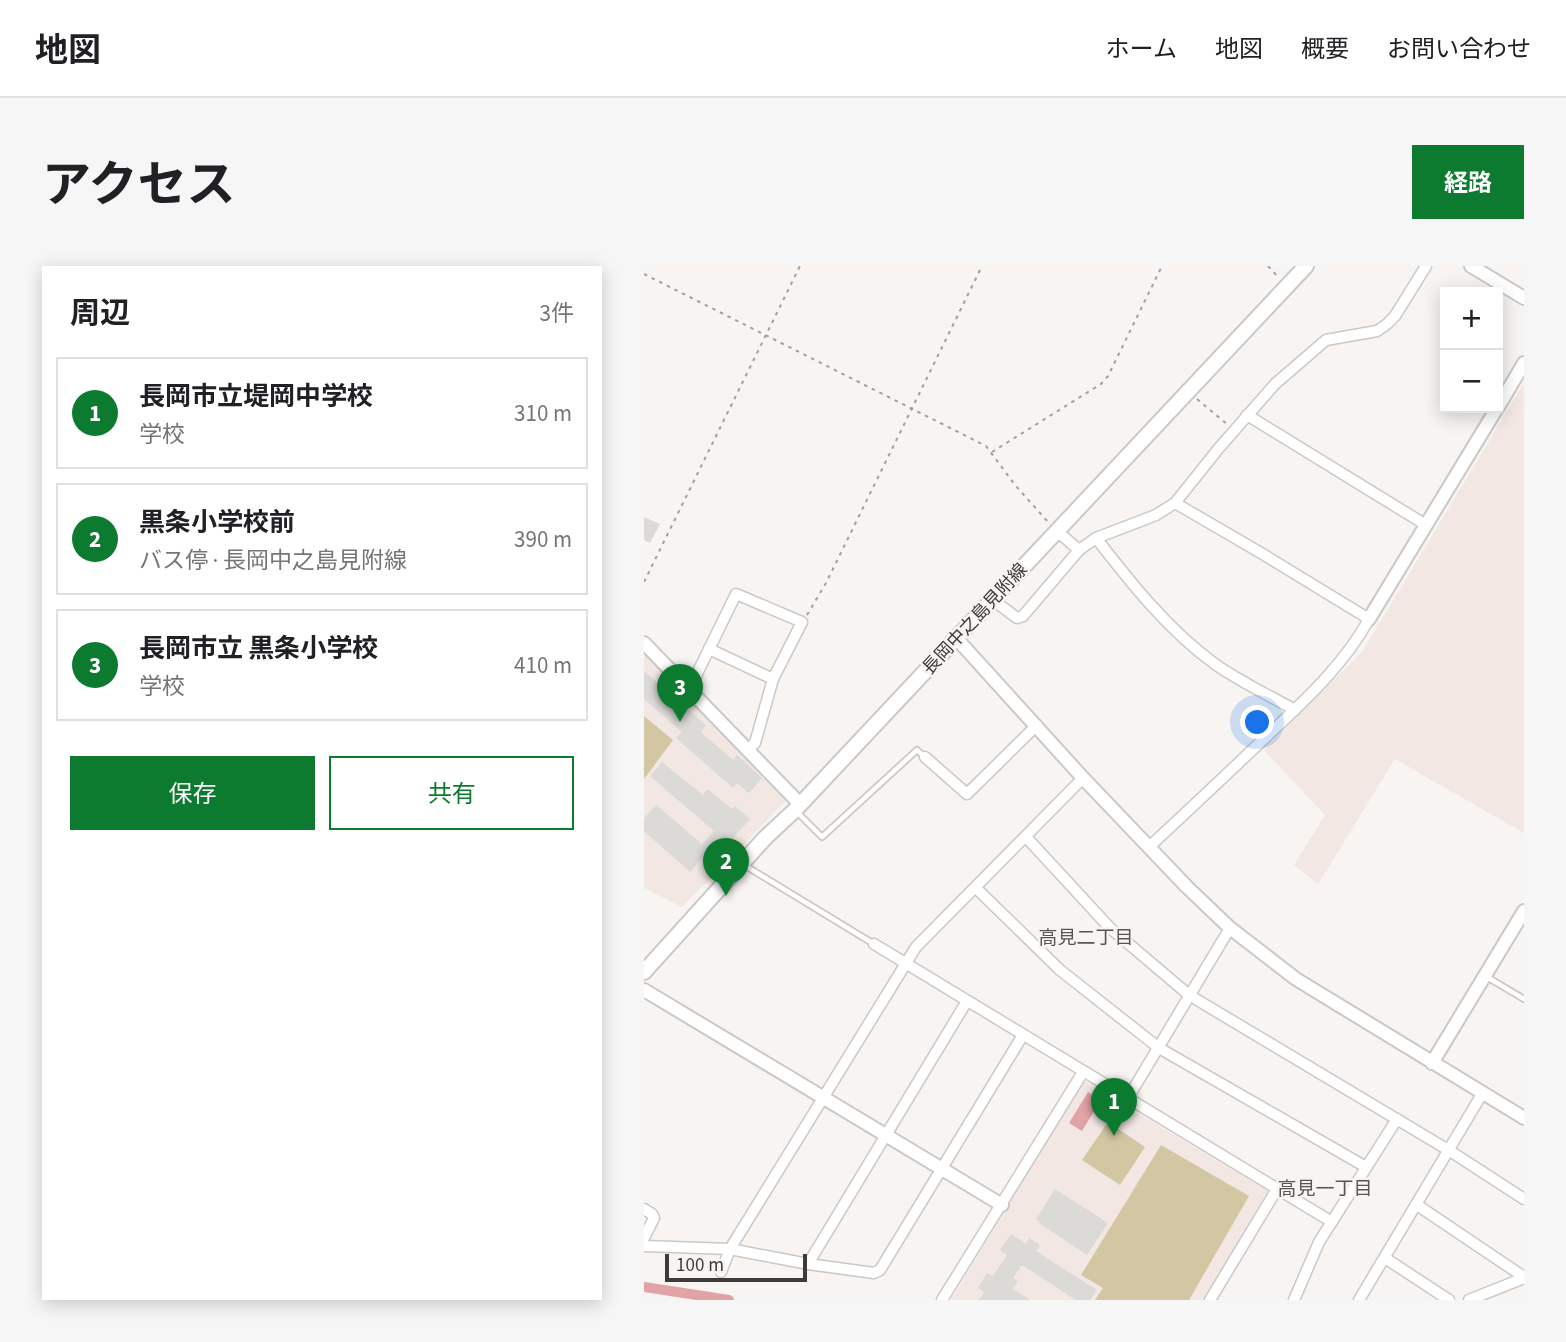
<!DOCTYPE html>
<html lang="ja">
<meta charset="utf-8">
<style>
:root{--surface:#fff;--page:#f6f6f6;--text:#202124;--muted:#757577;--line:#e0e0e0;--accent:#0c7b30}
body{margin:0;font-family:"Source Sans 3","Noto Sans JP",sans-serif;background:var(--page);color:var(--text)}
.controls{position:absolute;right:21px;top:21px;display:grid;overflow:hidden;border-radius:0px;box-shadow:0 4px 18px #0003}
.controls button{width:63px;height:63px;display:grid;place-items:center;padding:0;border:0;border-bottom:2px solid var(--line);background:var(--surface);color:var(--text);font:35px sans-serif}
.scale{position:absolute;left:21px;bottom:18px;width:142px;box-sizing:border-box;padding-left:7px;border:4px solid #3c3b3a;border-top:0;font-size:19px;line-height:24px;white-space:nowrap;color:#3c3b3a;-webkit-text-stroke:5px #f7f4f2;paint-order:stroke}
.you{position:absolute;left:614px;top:457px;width:24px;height:24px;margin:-18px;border:5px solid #fff;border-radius:50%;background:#1a73e8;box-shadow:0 0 0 10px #1a73e833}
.badge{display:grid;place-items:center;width:46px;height:46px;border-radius:50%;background:var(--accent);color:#fff;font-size:23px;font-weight:700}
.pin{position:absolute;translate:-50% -58px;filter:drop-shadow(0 2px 4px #0008)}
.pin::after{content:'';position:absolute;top:37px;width:24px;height:21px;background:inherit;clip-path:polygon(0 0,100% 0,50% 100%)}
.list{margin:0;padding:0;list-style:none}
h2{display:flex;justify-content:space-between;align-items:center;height:91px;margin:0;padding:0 28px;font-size:30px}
h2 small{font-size:23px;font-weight:400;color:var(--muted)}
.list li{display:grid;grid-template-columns:46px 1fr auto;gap:21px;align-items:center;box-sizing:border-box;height:112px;margin:0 14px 14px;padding:0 14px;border:2px solid var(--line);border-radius:0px}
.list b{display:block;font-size:26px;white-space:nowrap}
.list p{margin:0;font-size:23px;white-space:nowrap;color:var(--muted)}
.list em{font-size:23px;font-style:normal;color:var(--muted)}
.actions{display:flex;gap:14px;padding:21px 28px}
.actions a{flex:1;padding:16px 0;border:2px solid var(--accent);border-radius:0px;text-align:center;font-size:24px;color:var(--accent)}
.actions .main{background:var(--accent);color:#fff}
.map{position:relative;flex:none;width:880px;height:1034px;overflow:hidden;border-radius:0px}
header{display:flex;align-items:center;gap:42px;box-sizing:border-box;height:98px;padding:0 35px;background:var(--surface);border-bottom:2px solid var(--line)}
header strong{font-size:33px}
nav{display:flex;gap:38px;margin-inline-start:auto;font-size:24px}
.intro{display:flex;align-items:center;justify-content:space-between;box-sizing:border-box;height:168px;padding:0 42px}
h1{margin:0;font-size:49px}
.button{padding:18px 32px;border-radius:0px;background:var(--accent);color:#fff;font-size:24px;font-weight:700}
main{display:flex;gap:42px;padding:0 42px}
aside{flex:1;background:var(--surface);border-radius:0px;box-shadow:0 4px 18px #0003}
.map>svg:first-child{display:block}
</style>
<header>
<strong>地図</strong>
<nav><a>ホーム</a><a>地図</a><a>概要</a><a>お問い合わせ</a></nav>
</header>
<div class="intro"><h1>アクセス</h1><a class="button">経路</a></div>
<main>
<aside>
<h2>周辺<small>3件</small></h2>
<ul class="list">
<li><span class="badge">1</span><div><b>長岡市立堤岡中学校</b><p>学校</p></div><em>310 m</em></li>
<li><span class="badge">2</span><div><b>黒条小学校前</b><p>バス停 · 長岡中之島見附線</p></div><em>390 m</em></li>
<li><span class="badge">3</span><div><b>長岡市立 黒条小学校</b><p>学校</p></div><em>410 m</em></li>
</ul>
<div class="actions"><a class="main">保存</a><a>共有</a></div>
</aside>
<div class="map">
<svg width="880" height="1034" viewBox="0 0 880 1034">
<rect width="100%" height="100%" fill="#f7f4f2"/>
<g fill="#f2e7e2">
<polygon points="880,117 880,567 751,493 674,618 650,599 681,549 620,484 718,386"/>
<polygon points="0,383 143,529 142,535 38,641 0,622"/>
<polygon points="440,815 624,925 561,1034 307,1034"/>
</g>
<g fill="#d3c7a3">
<polygon points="0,450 29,474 0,513"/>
<polygon points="464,856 501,881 476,919 438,894"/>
<polygon points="517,879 605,930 545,1034 451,1034 459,1022 437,1009"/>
</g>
<polygon fill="#e1a3a6" points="444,826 457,834 438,865 425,857"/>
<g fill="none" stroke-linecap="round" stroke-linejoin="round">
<polyline stroke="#e1a3a6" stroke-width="10" points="0,1021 85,1034"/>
</g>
<g fill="#dcdad7">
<polygon points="0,251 16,258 6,277 0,274"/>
<polygon points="0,405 62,459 57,466 89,494 93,489 118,512 105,527 93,517 89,522 32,472 38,466 0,433"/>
<polygon points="18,496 59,529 64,523 88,543 91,540 106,553 83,579 76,573 74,574 46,606 0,565 0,552 12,539 58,578 70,565 6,510"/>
<polygon points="411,923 464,957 443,989 395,957 396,956 392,953"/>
<polygon points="367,968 382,978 385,972 396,979 392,985 453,1024 446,1034 432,1034 378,999 369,1012 374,1015 369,1023 386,1034 335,1034 340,1026 334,1022 343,1007 349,1010 363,989 356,984"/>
</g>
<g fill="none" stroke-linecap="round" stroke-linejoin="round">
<g stroke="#cbc8c6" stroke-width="8">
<g id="service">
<polyline points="152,545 178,571 273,484 281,491"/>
<polyline points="100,599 230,678"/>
<polyline points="843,711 880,733"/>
</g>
</g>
<g stroke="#cbc8c6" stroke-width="13">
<g id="minor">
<polyline points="603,149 782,259"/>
<polyline points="413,265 435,284"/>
<path d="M452 272C487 317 524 364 571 398 593 414 626 430 651 444"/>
<polyline points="349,334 373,352 379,350 435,284 452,272 512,249 531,237 575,182 631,118 682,74 733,65 743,58 751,50 782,0"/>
<polyline points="65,383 129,413"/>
<polyline points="45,424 92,328 158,356 129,413 111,477 104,484"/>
<polyline points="281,491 323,528 393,459"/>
<polyline points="382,571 466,662 545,729 806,885 880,933"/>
<path d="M505 581C545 544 584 507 623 470 660 435 700 399 725 353L617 287 531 237"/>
<polyline points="332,622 416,704 515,782 722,901"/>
<polyline points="230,678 688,956"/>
<polyline points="484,832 586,662"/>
<polyline points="773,939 880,1011"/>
<polyline points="0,943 8,948 10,952 0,972"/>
<polyline points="0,980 86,983 164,998 230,1007 236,1004 379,769"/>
<polyline points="741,992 805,1034"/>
<polyline points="164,998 323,735"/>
<polyline points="77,1006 86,983 272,681 439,512"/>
<polyline points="298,1034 439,806"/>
<polyline points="566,1034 633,923"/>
<polyline points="650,1034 675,976 753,853"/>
<polyline points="715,1034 838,828"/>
<polyline points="825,1034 880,1012"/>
</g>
</g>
<g stroke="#cbc8c6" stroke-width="16">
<g id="tertiary">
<polyline points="827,0 880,32"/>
<polyline points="854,141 880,97"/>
<polyline points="725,353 853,142"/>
<polyline points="313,373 439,512 543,621 586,662 652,713 880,852"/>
<polyline points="0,377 156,538"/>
<polyline points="0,724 358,939"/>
<polyline points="788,797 880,645"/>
</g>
</g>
<g stroke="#cbc8c6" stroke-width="18">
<polyline id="secondary" points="0,706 121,572 151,544 662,0"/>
</g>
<g stroke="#a2a09e" stroke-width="2" stroke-dasharray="3.5 5" stroke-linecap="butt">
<polyline points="624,0 635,12"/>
<polyline points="0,8 342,180 371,219 405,257"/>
<polyline points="553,133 584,159"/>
<polyline points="348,186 457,118 464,110 518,0"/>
<polyline points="0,316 156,0"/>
<polyline points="163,349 182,317 338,0"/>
</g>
<use href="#service" stroke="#fff" stroke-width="4.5"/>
<use href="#minor" stroke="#fff" stroke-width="10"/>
<use href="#tertiary" stroke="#fff" stroke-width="12"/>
<use href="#secondary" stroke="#fff" stroke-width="14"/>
</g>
<g text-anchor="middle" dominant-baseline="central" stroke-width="5" stroke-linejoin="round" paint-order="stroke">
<g font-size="18" fill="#3c3b3a" stroke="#f7f4f2">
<text transform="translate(331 353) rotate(-47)">長岡中之島見附線</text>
</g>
<g font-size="19" fill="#585554" stroke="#f7f4f2">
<text x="442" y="672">高見二丁目</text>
<text x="681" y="923">高見一丁目</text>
</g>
</g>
</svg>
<div class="controls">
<button>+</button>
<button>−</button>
</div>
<div class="scale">100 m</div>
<div class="you"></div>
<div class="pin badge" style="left:470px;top:870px">1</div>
<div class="pin badge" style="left:82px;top:630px">2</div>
<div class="pin badge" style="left:36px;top:456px">3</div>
</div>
</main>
